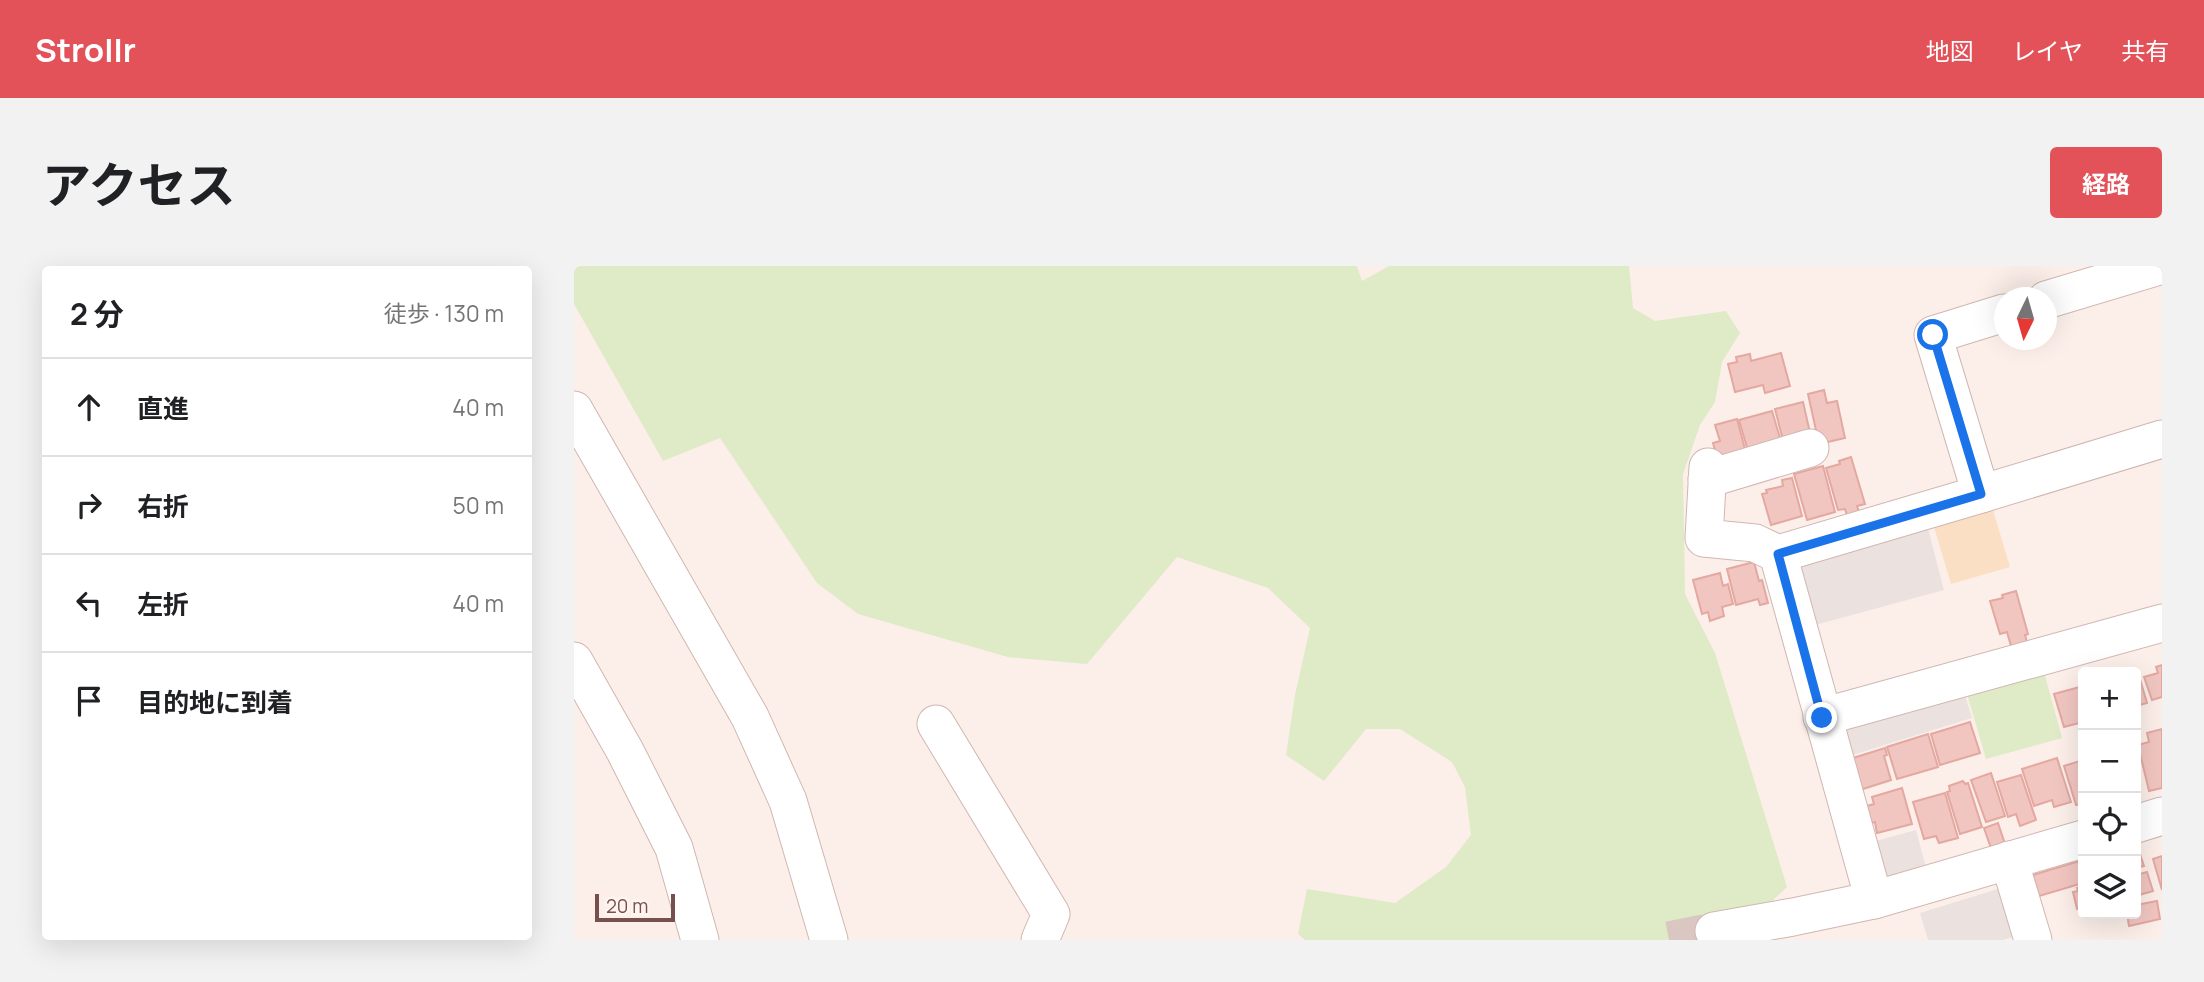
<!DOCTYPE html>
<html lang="ja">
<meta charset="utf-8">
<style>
:root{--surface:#fff;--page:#f2f2f2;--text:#202124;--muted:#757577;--line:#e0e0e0;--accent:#e35159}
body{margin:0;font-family:Manrope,"Noto Sans JP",sans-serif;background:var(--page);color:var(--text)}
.controls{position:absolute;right:21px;bottom:21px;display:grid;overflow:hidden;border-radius:7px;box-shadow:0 7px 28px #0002}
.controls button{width:63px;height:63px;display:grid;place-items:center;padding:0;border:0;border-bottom:2px solid var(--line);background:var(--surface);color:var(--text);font:35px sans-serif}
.compass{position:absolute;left:1420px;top:21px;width:63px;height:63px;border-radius:50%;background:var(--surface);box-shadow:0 7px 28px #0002;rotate:185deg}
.scale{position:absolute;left:21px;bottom:18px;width:80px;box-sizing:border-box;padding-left:7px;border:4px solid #76504c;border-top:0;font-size:19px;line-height:24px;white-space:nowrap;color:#76504c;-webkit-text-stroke:5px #fff4ef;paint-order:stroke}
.stop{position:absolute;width:21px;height:21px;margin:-16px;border:5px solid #1a73e8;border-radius:50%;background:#fff}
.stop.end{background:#1a73e8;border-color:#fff;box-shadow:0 2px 7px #0008}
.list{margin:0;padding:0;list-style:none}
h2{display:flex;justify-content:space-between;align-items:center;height:91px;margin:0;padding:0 28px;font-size:30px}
h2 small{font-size:23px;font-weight:400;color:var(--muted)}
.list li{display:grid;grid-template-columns:46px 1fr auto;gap:21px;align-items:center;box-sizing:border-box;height:98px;padding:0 28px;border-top:2px solid var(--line)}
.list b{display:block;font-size:26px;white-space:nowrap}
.list em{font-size:23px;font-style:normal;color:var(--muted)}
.icon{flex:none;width:38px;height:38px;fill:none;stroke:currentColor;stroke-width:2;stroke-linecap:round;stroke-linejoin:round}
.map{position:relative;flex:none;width:1588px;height:674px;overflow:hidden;border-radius:7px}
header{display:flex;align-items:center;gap:42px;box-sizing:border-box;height:98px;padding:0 35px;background:var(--accent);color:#fff}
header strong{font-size:33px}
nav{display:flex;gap:38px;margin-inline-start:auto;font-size:24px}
.intro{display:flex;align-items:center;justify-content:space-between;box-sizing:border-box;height:168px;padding:0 42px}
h1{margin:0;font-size:49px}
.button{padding:18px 32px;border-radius:7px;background:var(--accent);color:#fff;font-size:24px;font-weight:700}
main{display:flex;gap:42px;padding:0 42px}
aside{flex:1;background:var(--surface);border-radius:7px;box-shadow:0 7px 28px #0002}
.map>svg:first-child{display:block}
</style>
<header>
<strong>Strollr</strong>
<nav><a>地図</a><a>レイヤ</a><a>共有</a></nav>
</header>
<div class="intro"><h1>アクセス</h1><a class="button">経路</a></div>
<main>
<aside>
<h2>2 分<small>徒歩 · 130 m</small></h2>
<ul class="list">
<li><svg class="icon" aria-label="ahead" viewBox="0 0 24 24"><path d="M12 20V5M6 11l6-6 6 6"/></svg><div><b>直進</b></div><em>40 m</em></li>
<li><svg class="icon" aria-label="right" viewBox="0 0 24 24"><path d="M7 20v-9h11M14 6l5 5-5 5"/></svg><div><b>右折</b></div><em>50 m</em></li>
<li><svg class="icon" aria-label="left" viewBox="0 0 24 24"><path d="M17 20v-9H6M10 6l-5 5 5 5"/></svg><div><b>左折</b></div><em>40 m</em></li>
<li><svg class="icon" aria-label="arrive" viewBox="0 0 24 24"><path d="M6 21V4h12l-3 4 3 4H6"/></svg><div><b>目的地に到着</b></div></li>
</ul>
</aside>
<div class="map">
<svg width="1588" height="674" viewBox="0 0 1588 674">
<rect width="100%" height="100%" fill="#fcefe9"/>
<g fill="#ebe1df">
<polygon points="1354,263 1370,324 1241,359 1225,297"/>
<polygon points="1389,423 1398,452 1275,490 1269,468 1277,458"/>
<polygon points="1342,564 1353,605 1319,614 1306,603 1298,576"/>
<polygon points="1427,622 1442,670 1429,674 1354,674 1346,647"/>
</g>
<g fill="#dfeac7">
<polygon points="0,0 783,0 788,15 815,0 1055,0 1059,42 1081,55 1152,45 1166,67 1148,96 1141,136 1126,159 1109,208 1111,328 1141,387 1213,621 1196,637 1176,674 731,674 724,668 733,623 821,637 872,601 897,569 891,521 878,496 826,463 792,463 750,515 712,489 721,429 736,362 694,322 603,291 513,398 434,391 284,348 243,317 146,172 89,195 0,38"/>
<polygon points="1470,406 1488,472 1412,493 1393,428"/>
</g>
<polygon fill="#fbdfc4" points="1419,244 1436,301 1377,318 1360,261"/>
<g fill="#f1c6c1" stroke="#e4a8a1" stroke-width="2">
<polygon points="1207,87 1216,120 1191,127 1189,119 1161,126 1154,98 1163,96 1162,91 1176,88 1177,95"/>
<polygon points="1250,124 1253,137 1263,135 1271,172 1245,178 1234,128"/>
<polygon points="1229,136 1237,171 1210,178 1201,143"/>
<polygon points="1198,145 1209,182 1174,185 1165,154"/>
<polygon points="1163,153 1173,191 1144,195 1139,177 1146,175 1141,159"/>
<polygon points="1277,191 1291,238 1283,240 1286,249 1274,252 1271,243 1264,244 1252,202 1266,198 1265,195"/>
<polygon points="1249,200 1261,246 1233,254 1220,208"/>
<polygon points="1218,212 1228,250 1197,259 1188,228 1193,227 1192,224 1209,220 1208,214"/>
<polygon points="1180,296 1185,315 1188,314 1194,337 1186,339 1184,333 1162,339 1153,303"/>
<polygon points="1146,307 1149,320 1154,318 1159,338 1148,341 1150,350 1136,355 1134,346 1128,348 1119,314"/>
<polygon points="1442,325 1454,368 1451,369 1453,376 1437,380 1433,366 1426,368 1416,335 1429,332 1428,329"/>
<polygon points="1588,399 1588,431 1578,434 1570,411 1584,407 1582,401"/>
<polygon points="1563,403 1573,437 1562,440 1562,406 1553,406"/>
<polygon points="1509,420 1509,456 1490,461 1480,428"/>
<polygon points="1396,456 1406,487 1366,499 1357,468"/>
<polygon points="1588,463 1588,522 1575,525 1564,479 1575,476 1573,467"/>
<polygon points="1354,468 1364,501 1323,513 1313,481"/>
<polygon points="1311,482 1313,489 1310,490 1317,514 1286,524 1276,493"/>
<polygon points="1483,492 1497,536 1480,541 1478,534 1460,540 1448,503"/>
<polygon points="1509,494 1509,537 1502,539 1490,500"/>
<polygon points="1417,507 1431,550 1412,556 1397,514"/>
<polygon points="1447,509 1462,554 1446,560 1442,548 1434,551 1423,516"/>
<polygon points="1389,515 1391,518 1394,517 1408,561 1386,568 1373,526 1376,525 1375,520"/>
<polygon points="1328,522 1338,558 1303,567 1301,556 1297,557 1293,540 1300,538 1298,531"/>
<polygon points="1371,527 1384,572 1365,577 1362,570 1350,573 1339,536"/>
<polygon points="1424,557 1432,581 1418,585 1410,562"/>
<polygon points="1563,579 1570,600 1562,602 1562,580"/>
<polygon points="1588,590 1588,624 1579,593"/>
<polygon points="1509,594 1509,617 1465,630 1459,609"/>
<polygon points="1573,606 1579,625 1562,630 1562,609"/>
<polygon points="1509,620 1509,648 1507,648 1506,642 1503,643 1499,626 1504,625 1503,622"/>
<polygon points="1583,635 1586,653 1555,660 1553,648 1562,648 1562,639"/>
</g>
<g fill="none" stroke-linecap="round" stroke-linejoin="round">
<polyline stroke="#dac7c2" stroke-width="37" stroke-dasharray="37 18" stroke-linecap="butt" points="1095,674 1140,665"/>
<g stroke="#d0b7b1" stroke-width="39">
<g id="minor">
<polyline points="1472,34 1585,0"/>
<polyline points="0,144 176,451 214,535 255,674"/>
<polyline points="1134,201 1130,272 1181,277 1204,288"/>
<polyline points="1133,213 1236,182"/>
<polyline points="1407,228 1588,173"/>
<polyline points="0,395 51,485 100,582 126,674"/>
<polyline points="1248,451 1588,357"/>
<polyline points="362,458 477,648 466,674"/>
<polyline points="1562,558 1588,550"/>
<polyline points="1435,594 1459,674"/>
<polyline points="1300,634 1204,288 1407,228 1359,69 1430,47"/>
<polyline points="1140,665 1219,651 1300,634 1509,573"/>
</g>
</g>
<use href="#minor" stroke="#fff" stroke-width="37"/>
</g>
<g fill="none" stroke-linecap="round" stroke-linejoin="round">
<polyline stroke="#1a73e8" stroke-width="9" points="1248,452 1204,288 1407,228 1359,69"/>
</g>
</svg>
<div class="controls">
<button>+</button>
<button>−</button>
<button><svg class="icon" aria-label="locate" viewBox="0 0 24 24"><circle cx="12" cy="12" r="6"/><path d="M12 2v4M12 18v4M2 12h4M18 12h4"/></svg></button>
<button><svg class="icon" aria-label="layers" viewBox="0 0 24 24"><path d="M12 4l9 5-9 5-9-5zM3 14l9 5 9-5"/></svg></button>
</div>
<svg class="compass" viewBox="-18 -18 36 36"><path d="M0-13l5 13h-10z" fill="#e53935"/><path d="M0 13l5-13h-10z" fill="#757577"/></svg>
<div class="scale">20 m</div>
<div class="stop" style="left:1359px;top:69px"></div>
<div class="stop end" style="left:1248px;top:452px"></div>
</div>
</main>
